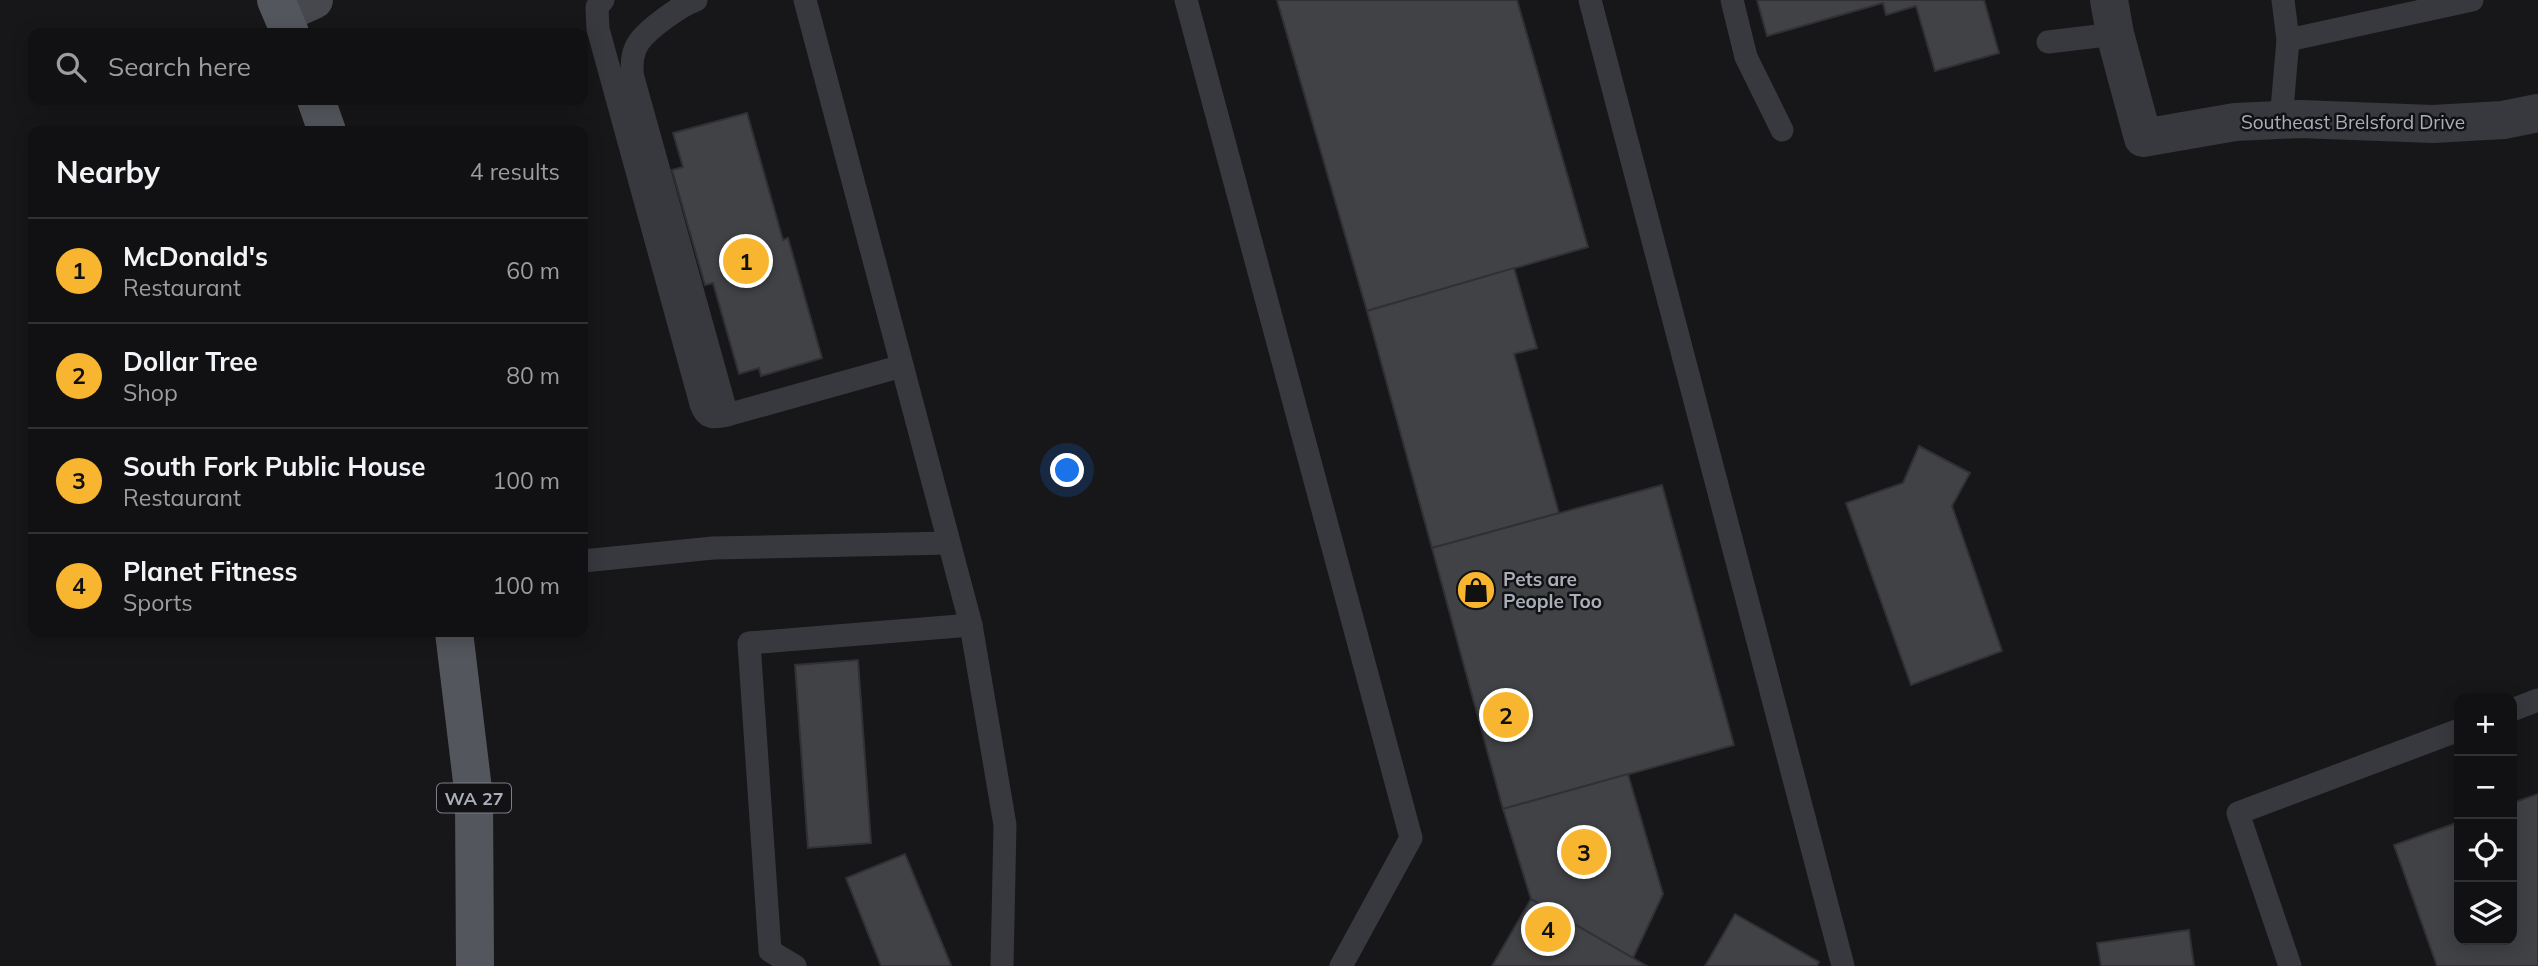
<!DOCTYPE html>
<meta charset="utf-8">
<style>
:root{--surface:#111113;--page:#1a1a1c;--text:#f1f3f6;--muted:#9c9da0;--line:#303133;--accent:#f8b630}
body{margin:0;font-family:Mulish,sans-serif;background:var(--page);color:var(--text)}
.controls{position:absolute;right:21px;bottom:21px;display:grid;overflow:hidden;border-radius:14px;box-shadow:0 4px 18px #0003}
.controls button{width:63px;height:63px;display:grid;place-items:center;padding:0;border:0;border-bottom:2px solid var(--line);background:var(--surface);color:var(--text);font:35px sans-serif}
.you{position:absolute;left:1068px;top:471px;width:24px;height:24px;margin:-18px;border:5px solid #fff;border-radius:50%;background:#1a73e8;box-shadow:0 0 0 10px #1a73e833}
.badge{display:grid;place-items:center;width:46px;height:46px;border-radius:50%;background:var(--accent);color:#111;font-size:23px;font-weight:700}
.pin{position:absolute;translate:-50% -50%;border:4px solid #fff;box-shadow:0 2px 7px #0006}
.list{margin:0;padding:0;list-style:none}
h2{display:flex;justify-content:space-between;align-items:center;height:91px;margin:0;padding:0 28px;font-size:30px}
h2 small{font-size:23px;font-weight:400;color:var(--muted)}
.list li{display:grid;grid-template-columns:46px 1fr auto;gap:21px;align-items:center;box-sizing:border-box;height:105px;padding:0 28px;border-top:2px solid var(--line)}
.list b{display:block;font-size:26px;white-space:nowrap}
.list p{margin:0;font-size:23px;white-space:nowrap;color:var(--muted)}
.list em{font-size:23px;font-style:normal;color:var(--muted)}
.icon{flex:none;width:38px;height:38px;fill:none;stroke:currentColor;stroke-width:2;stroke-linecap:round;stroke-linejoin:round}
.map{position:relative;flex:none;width:2538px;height:966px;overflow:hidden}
.search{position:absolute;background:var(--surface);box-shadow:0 4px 18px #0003;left:28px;top:28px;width:560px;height:77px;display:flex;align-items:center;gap:18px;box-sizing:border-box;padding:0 24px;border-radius:14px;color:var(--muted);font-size:26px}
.panel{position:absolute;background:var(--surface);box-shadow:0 4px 18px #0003;left:28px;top:126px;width:560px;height:511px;border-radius:14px}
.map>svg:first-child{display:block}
</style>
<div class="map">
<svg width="2538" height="966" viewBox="0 0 2538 966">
<rect width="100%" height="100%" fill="#171719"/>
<g fill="#414246" stroke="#313135" stroke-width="2">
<polygon points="1277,0 1517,0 1588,247 1367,311"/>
<polygon points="1757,0 1984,0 1999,53 1935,71 1916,6 1886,15 1883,3 1767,36"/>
<polygon points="747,113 783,240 788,238 822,358 761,376 759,368 739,374 713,283 705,285 672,170 683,167 673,133"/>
<polygon points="1514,268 1537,348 1514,354 1559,513 1432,548 1367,311"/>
<polygon points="1919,446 1970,473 1952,506 2002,651 1911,685 1846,503 1903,483"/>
<polygon points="1662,485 1734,745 1503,809 1432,548"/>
<polygon points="858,660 871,843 808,848 795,665"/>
<polygon points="1628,774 1663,894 1633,958 1531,899 1503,809"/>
<polygon points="2538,794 2538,966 2437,966 2394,845 2459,822 2459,940 2512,940 2512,803"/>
<polygon points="905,854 951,965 949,966 881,966 846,878"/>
<polygon points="1531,899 1633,958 1647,966 1492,966"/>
<polygon points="1735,914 1819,962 1817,966 1705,966"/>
<polygon points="2189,930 2194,966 2101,966 2097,943"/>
</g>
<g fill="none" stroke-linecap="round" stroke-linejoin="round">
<g stroke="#38393e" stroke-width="23">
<path d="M603 0 597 7 598 29 701 404C706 419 713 418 727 415L902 366"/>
<path d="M696 0C681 5 648 29 639 42 632 52 632 62 632 74L727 415"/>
<polyline points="805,0 971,625 1005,825 1002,966"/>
<polyline points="1186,0 1411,838 1341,966"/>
<polyline points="1590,0 1843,966"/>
<polyline points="1732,0 1746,57 1782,130"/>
<polyline points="2288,40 2472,0"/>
<polyline points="2048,42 2115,34"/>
<polyline points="2281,120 2288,40 2283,0"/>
<polyline points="583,561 713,548 949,543"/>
<polyline points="2512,710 2538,700"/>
<polyline points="795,966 770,951 749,643 971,625"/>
<polyline points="2290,966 2238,813 2459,730"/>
</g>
<polyline stroke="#38393e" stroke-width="38" points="2109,0 2115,34 2143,138 2235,122 2300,119 2433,124 2503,120 2538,113"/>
<polyline stroke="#46484e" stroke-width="38" points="283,14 314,0"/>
<g stroke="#54565d" stroke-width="38">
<polyline points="276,0 290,33"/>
<polyline points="316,100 327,131"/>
<polyline points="454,632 474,798 475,966"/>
</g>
</g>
<defs>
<g id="shop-disc" transform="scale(2.0125)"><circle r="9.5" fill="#f8b630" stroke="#121214"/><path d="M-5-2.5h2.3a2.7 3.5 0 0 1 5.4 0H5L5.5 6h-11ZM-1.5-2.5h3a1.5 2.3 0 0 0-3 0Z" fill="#111"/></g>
</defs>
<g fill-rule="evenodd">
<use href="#shop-disc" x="1476" y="590"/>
</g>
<g text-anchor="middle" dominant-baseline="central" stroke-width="5" stroke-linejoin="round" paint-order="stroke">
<rect fill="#121214" stroke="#7c7f88" stroke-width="2" x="437" y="783.5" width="74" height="29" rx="5"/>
<g font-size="18" font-weight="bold" fill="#a9aeb9">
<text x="474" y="798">WA 27</text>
</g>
<g font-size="19" fill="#a9aeb9" stroke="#121214">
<text x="2353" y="122">Southeast Brelsford Drive</text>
</g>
<g font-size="19" font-weight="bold" fill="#a9aeb9" stroke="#121214" text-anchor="start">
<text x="1503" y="579">Pets are<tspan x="1503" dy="22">People Too</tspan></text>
</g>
</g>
</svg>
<div class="controls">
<button>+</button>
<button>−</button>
<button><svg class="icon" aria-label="locate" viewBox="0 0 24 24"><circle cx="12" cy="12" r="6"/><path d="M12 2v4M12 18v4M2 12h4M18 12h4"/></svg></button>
<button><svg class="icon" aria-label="layers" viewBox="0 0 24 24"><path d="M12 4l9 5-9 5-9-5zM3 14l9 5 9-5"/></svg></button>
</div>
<div class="you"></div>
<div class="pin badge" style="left:746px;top:261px">1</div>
<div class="pin badge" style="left:1506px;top:715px">2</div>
<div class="pin badge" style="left:1584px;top:852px">3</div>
<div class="pin badge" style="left:1548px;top:929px">4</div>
<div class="search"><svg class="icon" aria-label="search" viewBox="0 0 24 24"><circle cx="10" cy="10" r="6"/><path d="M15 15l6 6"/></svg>Search here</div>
<section class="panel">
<h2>Nearby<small>4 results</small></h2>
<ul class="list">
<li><span class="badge">1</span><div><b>McDonald's</b><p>Restaurant</p></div><em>60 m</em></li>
<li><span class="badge">2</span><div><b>Dollar Tree</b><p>Shop</p></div><em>80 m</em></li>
<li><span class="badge">3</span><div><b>South Fork Public House</b><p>Restaurant</p></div><em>100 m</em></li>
<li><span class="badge">4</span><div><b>Planet Fitness</b><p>Sports</p></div><em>100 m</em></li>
</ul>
</section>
</div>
